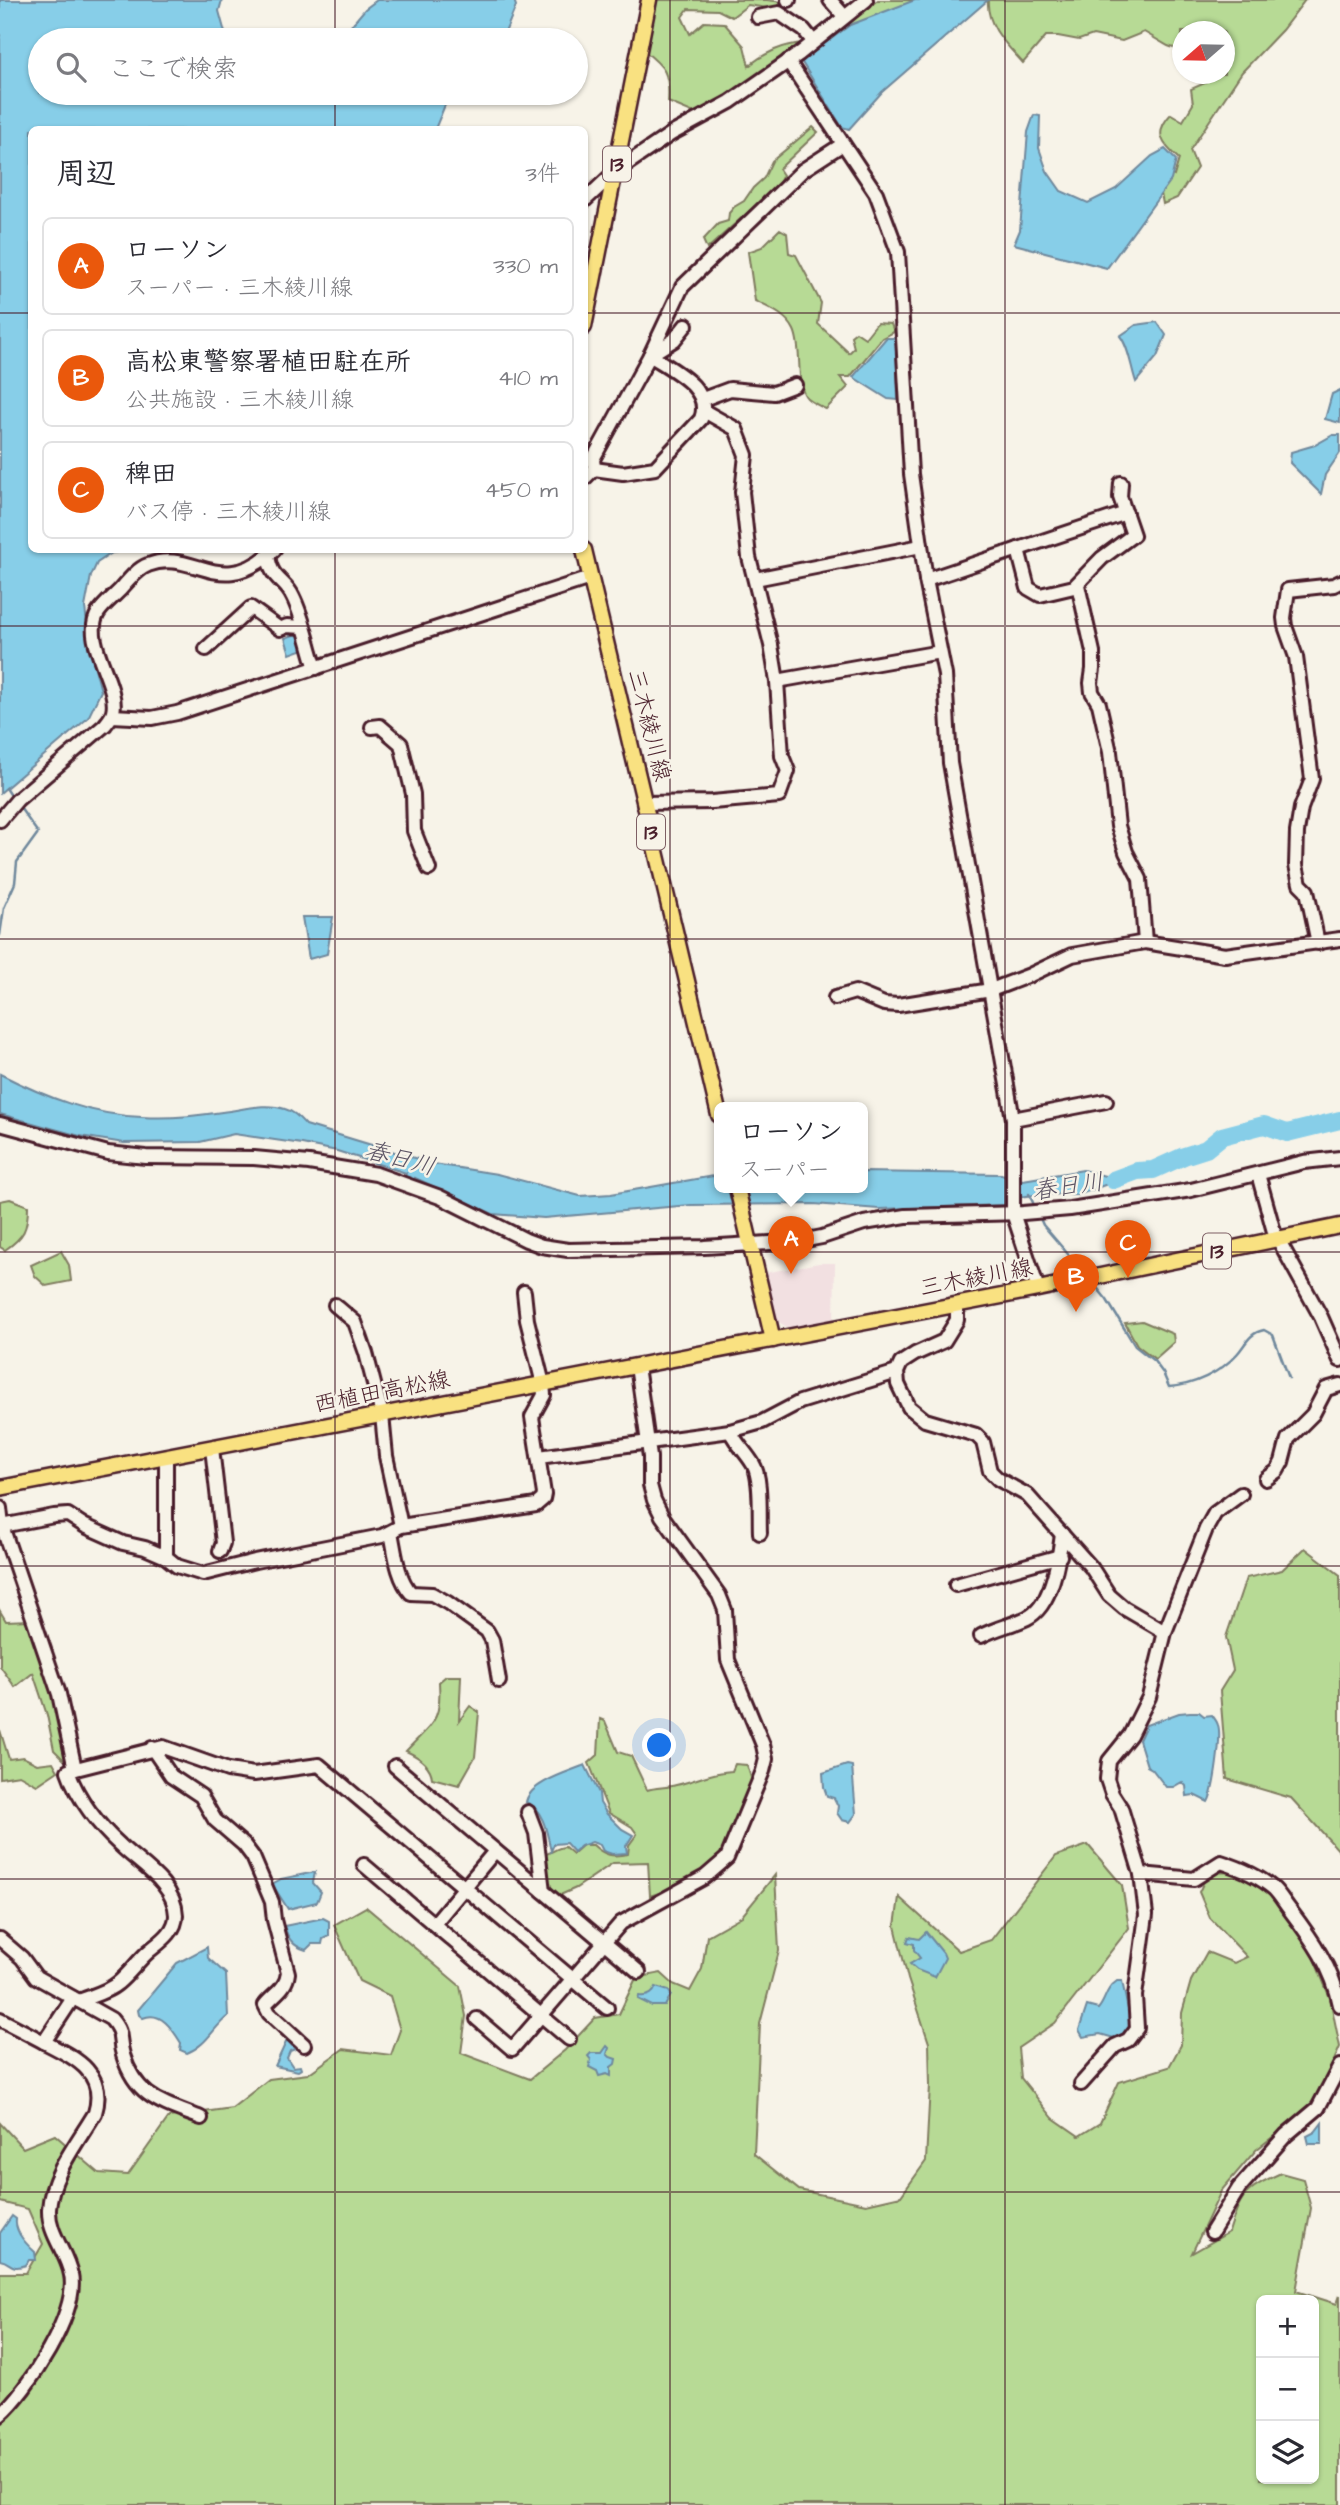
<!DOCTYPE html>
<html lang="ja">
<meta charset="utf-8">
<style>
:root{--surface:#fff;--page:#f7f7f7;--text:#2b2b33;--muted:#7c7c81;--line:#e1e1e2;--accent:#ea580c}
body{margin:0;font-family:"Architects Daughter","Klee One",sans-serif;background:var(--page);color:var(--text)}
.controls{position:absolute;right:21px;bottom:21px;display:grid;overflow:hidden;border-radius:10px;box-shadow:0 2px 5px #0004}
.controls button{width:63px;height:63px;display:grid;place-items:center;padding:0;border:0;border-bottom:2px solid var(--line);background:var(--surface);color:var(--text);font:35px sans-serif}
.compass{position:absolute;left:1172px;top:21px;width:63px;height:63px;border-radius:50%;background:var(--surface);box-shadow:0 2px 5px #0004;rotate:250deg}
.you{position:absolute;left:660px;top:1746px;width:24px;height:24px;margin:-18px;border:5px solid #fff;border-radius:50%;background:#1a73e8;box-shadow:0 0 0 10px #1a73e833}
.badge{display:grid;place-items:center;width:46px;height:46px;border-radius:50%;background:var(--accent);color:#fff;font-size:23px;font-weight:700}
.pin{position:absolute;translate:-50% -58px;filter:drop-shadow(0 2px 4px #0008)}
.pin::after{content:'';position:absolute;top:37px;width:24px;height:21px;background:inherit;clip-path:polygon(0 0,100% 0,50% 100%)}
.popup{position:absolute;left:714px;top:1102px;width:154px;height:91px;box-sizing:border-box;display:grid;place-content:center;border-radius:10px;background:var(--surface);filter:drop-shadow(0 2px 5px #0005);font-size:23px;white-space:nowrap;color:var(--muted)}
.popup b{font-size:26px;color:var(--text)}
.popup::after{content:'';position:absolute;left:50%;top:100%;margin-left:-14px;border:14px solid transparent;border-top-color:var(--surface)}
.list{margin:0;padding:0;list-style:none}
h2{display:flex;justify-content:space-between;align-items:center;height:91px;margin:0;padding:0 28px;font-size:30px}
h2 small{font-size:23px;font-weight:400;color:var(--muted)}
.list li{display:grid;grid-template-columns:46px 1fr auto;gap:21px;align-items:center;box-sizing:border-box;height:98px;margin:0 14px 14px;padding:0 14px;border:2px solid var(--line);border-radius:10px}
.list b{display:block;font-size:26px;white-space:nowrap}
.list p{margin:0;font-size:23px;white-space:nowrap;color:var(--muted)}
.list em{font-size:23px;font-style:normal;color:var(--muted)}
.icon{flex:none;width:38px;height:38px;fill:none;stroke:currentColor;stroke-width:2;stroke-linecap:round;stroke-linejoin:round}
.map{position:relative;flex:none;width:1340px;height:2505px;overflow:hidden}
.search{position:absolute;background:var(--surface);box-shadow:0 2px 5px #0004;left:28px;top:28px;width:560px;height:77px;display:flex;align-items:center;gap:18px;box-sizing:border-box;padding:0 24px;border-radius:38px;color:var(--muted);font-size:26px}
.panel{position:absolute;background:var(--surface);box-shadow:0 2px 5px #0004;left:28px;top:126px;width:560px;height:427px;border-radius:10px}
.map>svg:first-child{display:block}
</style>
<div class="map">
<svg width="1340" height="2505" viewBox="0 0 1340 2505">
<rect width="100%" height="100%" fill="#f7f3e8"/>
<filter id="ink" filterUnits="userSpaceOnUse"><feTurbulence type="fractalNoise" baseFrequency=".0143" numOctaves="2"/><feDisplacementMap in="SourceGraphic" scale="14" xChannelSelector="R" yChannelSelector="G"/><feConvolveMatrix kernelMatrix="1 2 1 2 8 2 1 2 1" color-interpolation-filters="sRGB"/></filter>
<g filter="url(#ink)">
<polygon fill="#f2e0e1" points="819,1263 835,1263 834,1322 792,1330 777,1321 764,1273"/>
<g fill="#b7da95" stroke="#807c60" stroke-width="2" fill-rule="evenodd">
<path d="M655 0H767L790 3 787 11 748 5 732 17 718 10 688 9 682 17 690 34 704 22 724 23 744 46 749 66C764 53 784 44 804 43L724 102 694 113 668 102C670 73 665 67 643 50Z"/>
<polygon points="878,0 923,0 822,49 824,38"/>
<path d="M988 0H1305L1282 30 1242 72 1190 150 1197 168 1177 198 1163 204 1160 188 1166 171 1174 176 1179 159C1162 144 1153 133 1171 114L1183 121 1193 104 1191 89 1205 83 1209 74H1224V32H1182V51L1168 46 1144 32 1122 41 1093 35 1079 40 1058 36H1046L1023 63C1007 45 986 26 988 0Z"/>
<polygon points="813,127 818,132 779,169 783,175 778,185 707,249 703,240 718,224 728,221 729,213 734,207 744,201 753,188 764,178 772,161"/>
<path d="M780 229 787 233 789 253 796 255 821 303 818 324 849 353 854 348 851 336 856 332 865 338 877 323 891 324 894 332 882 338 850 377H840L848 387 826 409C820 406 812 403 807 398 795 386 803 349 794 330 787 315 769 308 755 301L748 252 762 247Z"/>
<path d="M10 1199 28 1206C28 1229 24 1237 5 1250L0 1247V1201Z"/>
<polygon points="61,1251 69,1265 71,1281 46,1286 35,1276 31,1265"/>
<polygon points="1142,1321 1173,1334 1174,1342 1155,1359 1137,1345 1125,1323"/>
<polygon points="1305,1548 1340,1575 1340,1852 1291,1798 1227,1779 1220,1691 1233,1670 1226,1637 1246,1578 1282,1570"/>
<polygon points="0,1611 6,1621 29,1620 51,1686 68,1764 54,1750 47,1715 33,1673 15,1687 0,1666"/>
<path d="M446 1676H461L459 1721 470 1706 479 1712 475 1757 459 1785 432 1778C431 1764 417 1756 406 1751 432 1723 442 1722 439 1682Z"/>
<path d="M600 1719 605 1721 618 1752 631 1756 647 1790C657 1787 666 1788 676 1785 695 1781 711 1772 732 1771L735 1764 747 1765 753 1784 731 1840 717 1863 668 1890 650 1896 648 1862 613 1863 576 1888 558 1896 546 1885 543 1855C552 1853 557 1847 565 1847L573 1854 583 1845H593C605 1856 612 1857 628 1854L629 1845 637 1834 632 1827 609 1813 589 1763 598 1755Z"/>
<polygon points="0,1730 9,1759 23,1757 37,1764 53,1762 58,1771 37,1785 19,1775 0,1778"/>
<path d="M1088 1845 1122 1885 1129 1928 1055 2023 1018 2048 1021 2078 1053 2118 1079 2136 1100 2123 1119 2082 1169 2067 1181 2045 1182 2013 1191 1981 1207 1952 1234 1963 1247 1957 1210 1918 1199 1892 1208 1873 1236 1872 1273 1895 1306 1939 1330 1998 1340 2047 1315 2104 1256 2150 1221 2191 1192 2253 1229 2232C1241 2194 1244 2190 1281 2173L1303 2179 1311 2208 1296 2291 1337 2304 1340 2295V2505H0V2273H26L43 2244 28 2209 0 2202V2123L23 2148 55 2135 99 2173 128 2175 169 2117 232 2108 269 2079 308 2074 343 2049 391 2055 400 2030 390 1996 359 1981 334 1925 366 1907 460 1986 466 2016 461 2053 530 2079 565 2050 595 2018 619 2014 636 1978 661 1973 673 1984 690 1991 702 1969 707 1936 742 1916 775 1875 779 1951 760 2024 754 2154 799 2190 866 2204 901 2196 926 2161 930 2085 929 2043 908 1979 895 1926 899 1897 959 1951 991 1940 1056 1856ZM1261 2300H1314V2479H1261Z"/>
</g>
<g fill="#87cee8" stroke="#6f889c" stroke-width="2">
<polygon points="0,0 222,0 219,11 227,40 40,40 40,93 450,93 435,129 32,130 32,550 130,550 112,553 97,563 91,576 85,607 90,649 101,691 88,718 0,793"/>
<polygon points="377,0 514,0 516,6 502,40 339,40 365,9"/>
<polygon points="915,0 988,0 882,92 849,129 842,127 801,61 850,25"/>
<polygon points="1034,115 1040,116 1039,148 1047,171 1061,191 1088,203 1116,189 1152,156 1165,149 1176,160 1171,180 1107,268 1014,244 1020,230 1028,132"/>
<path d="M1157 322 1166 335 1157 357 1136 382C1131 368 1129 347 1120 336L1136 325Z"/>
<polygon points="886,338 896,338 898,400 888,399 853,377"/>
<polygon points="1340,390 1340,423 1325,419 1332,394"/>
<polygon points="1333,435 1340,435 1340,453 1325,475 1321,494 1290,463 1291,452 1315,445"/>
<polygon points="299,633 304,649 290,654 285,638"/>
<polygon points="302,917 333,917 327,954 309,959"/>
<path d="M0 1074C45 1097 91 1115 142 1117 168 1119 196 1116 222 1112 243 1110 264 1102 285 1109 295 1112 299 1118 306 1125L434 1164 497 1174 580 1196 611 1194 719 1175V1188H863V1172L1001 1174 1023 1180 1083 1170 1105 1176 1127 1172 1137 1173 1078 1195 1046 1194 1017 1197 1004 1205 879 1209 814 1204 691 1205 544 1218 493 1214 415 1178 414 1181 405 1177 406 1173 337 1151 302 1144 234 1134 200 1142 124 1143 80 1136 0 1114Z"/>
<path d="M1190 1712H1199L1204 1716 1212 1715C1214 1718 1217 1721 1218 1725 1222 1736 1214 1792 1208 1802L1194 1795 1187 1796 1186 1786 1182 1782 1173 1787H1166L1152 1769 1147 1766 1139 1740 1146 1725 1179 1713Z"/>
<path d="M585 1765 599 1793 600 1803 607 1814 622 1829 633 1835 626 1846 627 1853 612 1854 603 1851 600 1845 592 1842 581 1846 574 1852 566 1843 554 1844 551 1851C547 1833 544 1810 526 1802 529 1783 568 1772 585 1765Z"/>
<polygon points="847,1765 852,1766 856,1814 850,1822 842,1820 837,1813 838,1806 834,1798 827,1796 824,1787 823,1773"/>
<polygon points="315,1872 313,1883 321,1892 317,1902 288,1909 272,1884 281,1879"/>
<path d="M323 1918 329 1921V1936L323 1939 322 1944H312L306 1950C292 1946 288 1938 284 1926Z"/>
<polygon points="926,1932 943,1953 945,1958 935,1977 917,1970 910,1964 920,1958 914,1950 914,1944 907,1942 909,1937 919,1939"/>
<path d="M207 1947 208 1958 226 1974 228 2016C213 2028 206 2046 187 2053L180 2050 181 2043C173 2030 161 2010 143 2018L139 2015 138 2010 177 1963Z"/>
<path d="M1117 1981H1122L1131 2024 1125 2035 1114 2038 1100 2034 1083 2037 1079 2030 1087 2006 1098 2009C1106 2000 1105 1989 1117 1981Z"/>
<path d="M656 1987 669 1991 671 1995 665 2006H652L638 1999 639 1996C647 1997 653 1995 656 1987Z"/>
<polygon points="287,2040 295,2049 290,2051 287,2058 293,2067 300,2066 301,2069 298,2071 275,2066"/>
<polygon points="607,2046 609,2048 607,2054 610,2057 616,2059 615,2064 611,2067 611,2076 607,2074 599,2076 597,2071 589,2067 591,2060 588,2056 591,2053 602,2053"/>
<polygon points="1322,2123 1322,2144 1309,2144 1307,2136 1315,2132"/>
<path d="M12 2216 16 2219C14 2232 26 2244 35 2252L36 2260H29L26 2265C10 2271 12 2262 0 2260V2233Z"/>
</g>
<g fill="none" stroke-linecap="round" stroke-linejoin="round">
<g stroke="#6f889c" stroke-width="2.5">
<polyline points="6,788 12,797"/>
<polyline points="0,935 4,908 15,883 17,862 38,833 18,805"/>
<polyline points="1029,1194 1035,1207"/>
<polyline points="1039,1216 1043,1225 1085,1274"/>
<path d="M1094 1284 1107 1300 1135 1346 1154 1361 1163 1373 1169 1387C1194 1385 1220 1373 1237 1354 1246 1344 1249 1333 1264 1330L1273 1335 1289 1378"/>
</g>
<polyline stroke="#87cee8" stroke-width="18" points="1113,1180 1137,1171 1153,1170 1184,1156 1206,1149 1222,1136 1264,1125 1287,1133 1340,1120"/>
<g stroke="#4a1f2b" stroke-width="18">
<g id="minor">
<polyline points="788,0 789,0"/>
<polyline points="830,0 844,16"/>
<polyline points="758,17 779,13 804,30 813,41"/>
<polyline points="788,61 876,193 898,252 911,474 926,580 945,675 950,763 1013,1119 1013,1213 1038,1289"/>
<polyline points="584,201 615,172 671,134 730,102 799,54 866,0"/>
<polyline points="703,399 730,389 774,393 795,385"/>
<polyline points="594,469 593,459 650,355 674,340 686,325"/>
<path d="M584 479 594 469 623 473 655 468 701 419C713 388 672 370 650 355L682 287 803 170 843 144"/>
<polyline points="1018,549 1028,588 1040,595 1074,587 1102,558 1133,535 1120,497 1121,483"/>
<path d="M268 555C271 581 285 579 293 597 304 619 308 645 316 668"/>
<polyline points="755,579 921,546"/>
<polyline points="926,580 1126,513"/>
<polyline points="1078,585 1093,652 1093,669 1091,683 1092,692 1099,704 1110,752 1118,826 1126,852 1140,879 1145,942"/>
<polyline points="206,649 251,608 280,629 287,626 303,627"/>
<polyline points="777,681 940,652"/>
<polyline points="112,716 152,718 177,713 590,578"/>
<polyline points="372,727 380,726 401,744 413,794 414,831 429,869"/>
<polyline points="644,803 712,802 779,796 788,771 782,756 777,681 771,645 749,557 742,492 746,455 736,429 704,411"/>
<path d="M0 820 17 800 105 725C108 721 112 717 113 712 120 685 81 641 98 613 103 605 113 597 120 590 128 581 137 569 148 565 193 547 220 601 274 550"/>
<polyline points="1318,943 1307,891 1300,884 1296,865 1297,832 1301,808 1312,779 1296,657 1285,626 1284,618 1288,590 1334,585 1340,582"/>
<polyline points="835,998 855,992 884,1004 898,1005 991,990 1030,975 1072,955 1145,942 1225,955 1340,939"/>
<polyline points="1013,1119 1106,1101"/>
<polyline points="0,1124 108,1153 146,1157 254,1158 309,1163 376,1174 440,1197 526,1240 542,1246 568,1250 704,1247 801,1241 822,1237 864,1223 906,1216 1023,1213 1070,1209 1191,1190 1304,1162 1340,1158"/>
<polyline points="1258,1174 1276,1239"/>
<polyline points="1278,1239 1321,1317 1340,1360"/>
<polyline points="335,1305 355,1322 366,1353 382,1415 386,1456 401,1526"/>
<polyline points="957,1305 957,1320 944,1341 915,1354 901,1363 897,1372 898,1384 909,1407 925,1420 976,1435 983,1442 990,1471 998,1479 1027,1495 1091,1567 1109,1595 1124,1608 1165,1632"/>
<path d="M730 1431C738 1446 745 1451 753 1464 762 1478 759 1515 760 1533"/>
<polyline points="212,1448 223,1543 220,1551"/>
<polyline points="539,1457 730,1431 762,1422 800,1402 897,1372"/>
<polyline points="1266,1479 1277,1471 1282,1462 1288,1439 1313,1414 1326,1389 1340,1385"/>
<polyline points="0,1508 2,1526 59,1694 75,1769"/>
<polyline points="2,1526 54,1516 68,1515 85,1526 123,1543 145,1548 166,1557 177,1566 203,1574 255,1561 382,1536 401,1526 536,1505 543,1499 544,1494 532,1417 544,1395 543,1384 527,1320 524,1292"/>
<path d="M391 1532C395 1551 397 1578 411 1593L432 1594 448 1603 487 1631 492 1640 499 1681"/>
<polyline points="166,1557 166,1456"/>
<polyline points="956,1585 1060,1556"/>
<path d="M981 1636C996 1628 1012 1625 1027 1618 1052 1606 1059 1559 1062 1534"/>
<path d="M152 1748 171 1776 201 1796 215 1820 244 1845 253 1857 272 1902 274 1920 288 1973C286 1989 275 1993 265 2005L269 2013 304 2045"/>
<polyline points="395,1766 639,1972"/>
<polyline points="528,1812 536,1833 543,1891"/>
<polyline points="364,1865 569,2039"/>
<path d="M1141 1874 1194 1879 1221 1862C1240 1868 1259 1876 1274 1889 1280 1895 1285 1904 1290 1910 1312 1939 1333 1969 1340 2005"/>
<polyline points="434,1924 495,1851"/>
<path d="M0 1939 22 1958 36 1977 111 2019C124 2034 118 2039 123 2055 136 2098 163 2103 201 2118"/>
<path d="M79 2001C91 1996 108 1992 118 1983 129 1974 137 1962 148 1952 160 1942 176 1932 176 1915 175 1883 139 1864 120 1845 99 1826 77 1798 68 1771L163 1747 228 1770 254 1774 319 1765 607 2008"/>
<path d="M0 2019C15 2027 29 2034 44 2042 75 2058 107 2072 95 2113 78 2142 51 2175 49 2209 48 2234 67 2252 71 2275 79 2312 28 2391 0 2415"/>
<polyline points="477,2019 512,2049 621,1923 705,1877 727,1858 763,1771 766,1759 763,1745 728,1660 725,1610 719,1595 662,1516 654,1500 650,1485 650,1457 637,1366"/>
<polyline points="44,2042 73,1998"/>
<polyline points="1081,2084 1115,2046 1128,2040 1137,2028 1135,1996 1146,1915 1141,1874 1121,1808 1112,1794 1107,1779 1109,1761 1130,1735 1149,1697 1165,1632 1206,1529 1215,1513 1241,1494"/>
<polyline points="1212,2232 1239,2188 1286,2135 1318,2108 1340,2066"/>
</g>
</g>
<g stroke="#4a1f2b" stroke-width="19">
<g id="major">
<polyline points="584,327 649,0"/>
<polyline points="584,550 719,1115"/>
<polyline points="737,1188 773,1340"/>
<polyline points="0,1488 1038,1289 1340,1226"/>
</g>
</g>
<use href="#minor" stroke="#f7f3e8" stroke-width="12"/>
<use href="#major" stroke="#f9e181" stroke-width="14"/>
</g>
</g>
<path fill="none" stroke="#4a1f2b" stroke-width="2" stroke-opacity="0.55" d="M335 0V40M670 0V2505M1005 0V2505M335 93V130M0 313H32M584 313H1340M335 550V2505M0 626H1340M0 939H1340M0 1252H1340M0 1566H1340M0 1879H1340M0 2192H1340"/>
<g text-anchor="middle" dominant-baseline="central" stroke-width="5" stroke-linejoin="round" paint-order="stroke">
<g fill="#f7f3e8" stroke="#7e5f64" stroke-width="2">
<rect x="603" y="146.5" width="28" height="35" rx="5"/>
<rect x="637" y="814.5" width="28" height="35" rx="5"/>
<rect x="1203" y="1233.5" width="28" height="35" rx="5"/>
</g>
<g font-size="21" font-weight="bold" fill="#4a1f2b">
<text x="617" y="164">13</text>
<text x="651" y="832">13</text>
<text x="1217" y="1251">13</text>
</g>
<g font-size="23" fill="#4a1f2b" stroke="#f7f3e8">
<text transform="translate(649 725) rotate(76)">三木綾川線</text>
<text transform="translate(976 1278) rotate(-11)">三木綾川線</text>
<text transform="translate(382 1392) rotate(-11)">西植田高松線</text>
</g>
<g font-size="24" font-style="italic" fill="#5c5464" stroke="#f7f3e8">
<text transform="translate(400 1159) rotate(15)">春日川</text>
<text transform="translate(1068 1187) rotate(-8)">春日川</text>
</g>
</g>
</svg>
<div class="controls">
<button>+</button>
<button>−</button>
<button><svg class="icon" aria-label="layers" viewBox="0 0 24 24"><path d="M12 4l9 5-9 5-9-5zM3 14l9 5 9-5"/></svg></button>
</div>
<svg class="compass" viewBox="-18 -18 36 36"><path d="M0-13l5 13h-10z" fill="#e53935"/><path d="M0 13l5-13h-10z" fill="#7c7c81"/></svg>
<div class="you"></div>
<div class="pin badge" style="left:791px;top:1274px">A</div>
<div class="popup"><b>ローソン</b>スーパー</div>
<div class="pin badge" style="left:1076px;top:1312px">B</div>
<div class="pin badge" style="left:1128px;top:1278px">C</div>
<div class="search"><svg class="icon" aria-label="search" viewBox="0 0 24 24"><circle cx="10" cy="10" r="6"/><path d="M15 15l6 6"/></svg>ここで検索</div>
<section class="panel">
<h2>周辺<small>3件</small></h2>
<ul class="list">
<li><span class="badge">A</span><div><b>ローソン</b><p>スーパー · 三木綾川線</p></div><em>330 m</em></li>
<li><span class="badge">B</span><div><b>高松東警察署植田駐在所</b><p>公共施設 · 三木綾川線</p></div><em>410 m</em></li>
<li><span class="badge">C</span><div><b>稗田</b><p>バス停 · 三木綾川線</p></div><em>450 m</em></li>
</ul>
</section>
</div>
